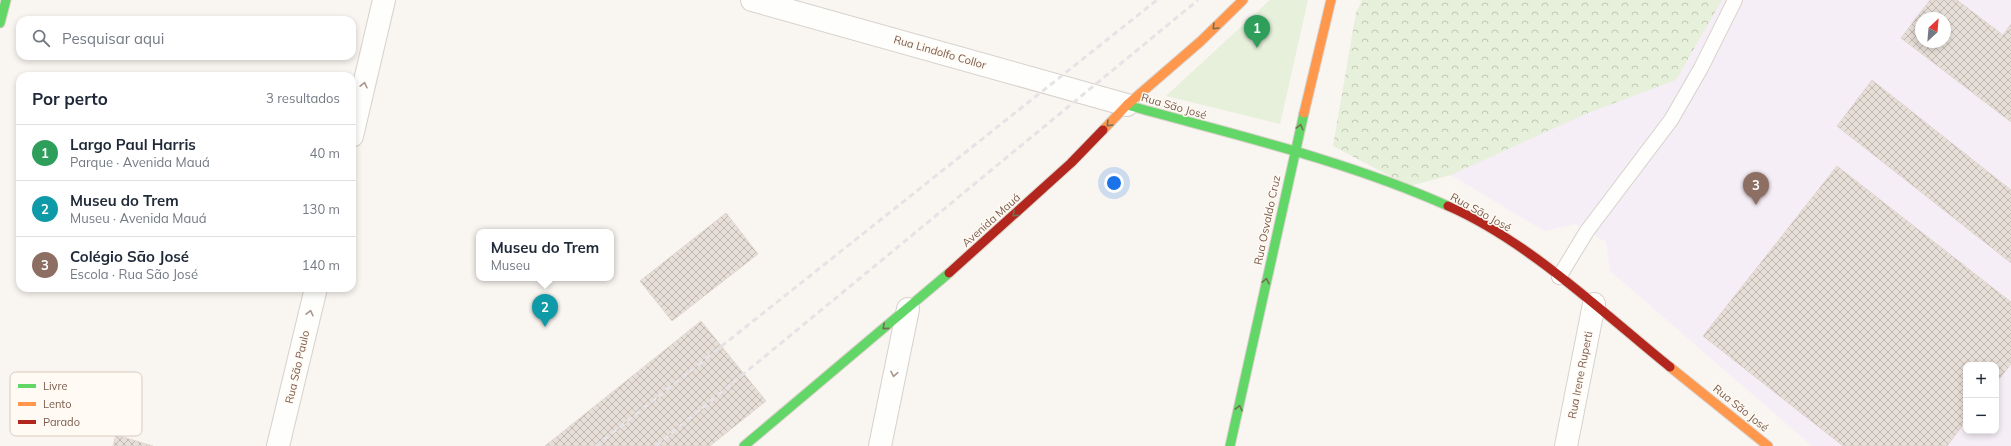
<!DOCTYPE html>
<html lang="pt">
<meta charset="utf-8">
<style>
:root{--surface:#fff;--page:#f6f6f7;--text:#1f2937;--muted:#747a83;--line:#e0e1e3;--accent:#0b8043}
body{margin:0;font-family:Mulish,sans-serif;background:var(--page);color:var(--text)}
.controls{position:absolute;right:12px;bottom:12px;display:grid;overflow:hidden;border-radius:8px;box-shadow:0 2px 6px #0003}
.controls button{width:36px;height:36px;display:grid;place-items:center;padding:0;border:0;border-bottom:1px solid var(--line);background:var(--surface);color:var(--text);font:20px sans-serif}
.compass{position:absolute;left:1915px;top:12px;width:36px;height:36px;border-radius:50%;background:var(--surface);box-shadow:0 2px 6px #0003;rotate:26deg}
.you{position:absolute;left:1114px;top:183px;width:14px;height:14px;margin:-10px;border:3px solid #fff;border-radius:50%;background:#1a73e8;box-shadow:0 0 0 6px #1a73e833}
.badge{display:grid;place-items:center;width:26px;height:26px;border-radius:50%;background:var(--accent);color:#fff;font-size:13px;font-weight:700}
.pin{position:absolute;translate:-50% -33px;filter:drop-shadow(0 1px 2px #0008)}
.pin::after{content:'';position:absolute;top:21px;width:14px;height:12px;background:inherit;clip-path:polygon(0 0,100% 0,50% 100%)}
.popup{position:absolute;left:476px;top:229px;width:138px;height:52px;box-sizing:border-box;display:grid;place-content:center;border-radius:8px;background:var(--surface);filter:drop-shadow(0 1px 3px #0005);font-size:13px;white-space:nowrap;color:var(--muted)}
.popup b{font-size:15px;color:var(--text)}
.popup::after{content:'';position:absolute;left:50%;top:100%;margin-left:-8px;border:8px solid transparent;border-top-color:var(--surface)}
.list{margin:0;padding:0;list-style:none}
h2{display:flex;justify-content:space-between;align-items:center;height:52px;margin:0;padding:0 16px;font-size:17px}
h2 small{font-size:13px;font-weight:400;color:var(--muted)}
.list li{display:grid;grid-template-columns:26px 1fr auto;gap:12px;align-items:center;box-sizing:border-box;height:56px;padding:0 16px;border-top:1px solid var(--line)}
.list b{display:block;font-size:15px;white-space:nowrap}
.list p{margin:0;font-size:13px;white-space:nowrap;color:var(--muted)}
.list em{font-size:13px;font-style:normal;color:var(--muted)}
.icon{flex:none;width:22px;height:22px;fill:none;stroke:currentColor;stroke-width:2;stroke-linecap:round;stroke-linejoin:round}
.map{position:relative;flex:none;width:2011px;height:446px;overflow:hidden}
.search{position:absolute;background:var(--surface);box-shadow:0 2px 6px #0003;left:16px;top:16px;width:340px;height:44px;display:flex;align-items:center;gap:10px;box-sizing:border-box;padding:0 14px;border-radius:12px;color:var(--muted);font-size:15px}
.panel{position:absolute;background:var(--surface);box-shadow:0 2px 6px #0003;left:16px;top:72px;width:340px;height:220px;border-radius:12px}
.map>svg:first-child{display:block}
</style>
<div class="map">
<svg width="2011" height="446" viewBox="0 0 2011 446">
<defs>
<pattern id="forest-crowns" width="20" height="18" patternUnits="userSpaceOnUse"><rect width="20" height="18" fill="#e7f0db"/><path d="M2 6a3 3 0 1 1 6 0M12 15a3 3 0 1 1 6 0" fill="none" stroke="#c0c6b4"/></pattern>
<pattern id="building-cross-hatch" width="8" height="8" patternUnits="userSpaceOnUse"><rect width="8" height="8" fill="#e6ded7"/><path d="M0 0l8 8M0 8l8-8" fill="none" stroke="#bfb7b1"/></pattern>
</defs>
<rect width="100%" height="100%" fill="#f9f5f0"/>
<path fill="#f6eef6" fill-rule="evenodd" d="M1362 0H2011V446H1812L1610 271 1606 242 1575 224 1544 231 1451 175 1409 186 1333 146 1356 13ZM1921 18H1945V42H1921ZM1966 365H1996V431H1966Z"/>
<polygon fill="#e7f0db" points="1270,0 1308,0 1280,124 1166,96"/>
<polygon fill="url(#forest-crowns)" points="1362,0 1722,0 1676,80 1588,113 1451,175 1409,186 1333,146 1356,13"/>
<g fill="url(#building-cross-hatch)" stroke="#e2d8d2" fill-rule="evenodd">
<path d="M1930 0H1957L2003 35 2011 24V122L1901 38ZM1921 18H1945V42H1921Z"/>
<polygon points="1872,80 2011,190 2011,263 1837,126"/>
<polygon points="1837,166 2011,302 2011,364 1996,383 1996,365 1966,365 1966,421 1947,446 1843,446 1703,336"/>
<polygon points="726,213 758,254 672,321 640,281"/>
<polygon points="701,321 766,401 710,446 545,446"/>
<polygon points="116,435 153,446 113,446"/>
</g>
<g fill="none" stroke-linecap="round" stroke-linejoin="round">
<g stroke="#d7d1cb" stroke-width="16">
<polyline id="lane" points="1559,277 1587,231 1671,120 1701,68 1735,0"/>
</g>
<g stroke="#d7d1cb" stroke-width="24">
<g id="street">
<polyline points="752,0 1127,105"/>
<polyline points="352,136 384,0"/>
<polyline points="278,446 316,288"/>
<polyline points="880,446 908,309"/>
<polyline points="1566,446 1594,304"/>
</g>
</g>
<g stroke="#d9d2cb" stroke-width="11">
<g id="fast">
<polyline points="0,23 6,0"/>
<path d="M1127 105C1235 135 1345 160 1448 206"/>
<polyline points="744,446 949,273"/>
<polyline points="1230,446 1304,113"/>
</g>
</g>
<g stroke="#d9d2cb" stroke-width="11">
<g id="slow">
<polyline points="1304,113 1331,0"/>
<polyline points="1103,130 1127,105 1201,41 1243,0"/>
<polyline points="1670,367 1768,446"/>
</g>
</g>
<g stroke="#d9d2cb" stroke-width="11">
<g id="jam">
<path d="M1448 206C1528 241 1602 312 1670 367"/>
<polyline points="949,273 1071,163 1103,130"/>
</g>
</g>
<use href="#lane" stroke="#fefefd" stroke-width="14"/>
<use href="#street" stroke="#fefefd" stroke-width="22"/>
<use href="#fast" stroke="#63d668" stroke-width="9"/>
<use href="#slow" stroke="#ff974d" stroke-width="9"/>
<use href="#jam" stroke="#b3261e" stroke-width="9"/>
<g stroke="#e6e3e7" stroke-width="3" stroke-dasharray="6 4" stroke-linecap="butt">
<polyline points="596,446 1157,0"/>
<polyline points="656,446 1198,0"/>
</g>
</g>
<defs><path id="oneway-chevron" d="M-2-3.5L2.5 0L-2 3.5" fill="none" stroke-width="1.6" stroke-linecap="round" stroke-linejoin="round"/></defs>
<g stroke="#776e51">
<use href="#oneway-chevron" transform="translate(1215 27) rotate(135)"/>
<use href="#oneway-chevron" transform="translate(1109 124) rotate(134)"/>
<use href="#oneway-chevron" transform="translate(1300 127) rotate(-76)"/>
<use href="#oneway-chevron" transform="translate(1015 214) rotate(138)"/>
<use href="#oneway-chevron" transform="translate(1266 281) rotate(-78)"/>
<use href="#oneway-chevron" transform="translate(885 327) rotate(140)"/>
<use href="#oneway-chevron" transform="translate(1239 408) rotate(-78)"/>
</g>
<g stroke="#a8958b">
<use href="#oneway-chevron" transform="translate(364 85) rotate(-77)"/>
<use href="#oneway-chevron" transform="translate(310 313) rotate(-77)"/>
<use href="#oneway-chevron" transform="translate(894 374) rotate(101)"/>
</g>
<g text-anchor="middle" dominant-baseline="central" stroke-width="3" stroke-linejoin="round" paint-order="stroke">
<g font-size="11" fill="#7a5c4d" stroke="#fffaf3">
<text transform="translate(940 52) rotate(16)">Rua Lindolfo Collor</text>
<text transform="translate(1174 106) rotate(16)">Rua São José</text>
<text transform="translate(1481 212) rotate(29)">Rua São José</text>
<text transform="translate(991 220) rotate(-42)">Avenida Mauá</text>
<text transform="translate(1267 220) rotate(-78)">Rua Osvaldo Cruz</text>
<text transform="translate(297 367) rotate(-77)">Rua São Paulo</text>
<text transform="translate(1580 375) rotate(-79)">Rua Irene Ruperti</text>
<text transform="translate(1741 408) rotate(39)">Rua São José</text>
</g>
</g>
<rect x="10" y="372" width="132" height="64" rx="6" fill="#fffaf3" stroke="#d7cbc1" stroke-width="1"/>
<rect x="18" y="384" width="18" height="4" fill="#63d668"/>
<rect x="18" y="402" width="18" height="4" fill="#ff974d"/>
<rect x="18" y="420" width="18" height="4" fill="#b3261e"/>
<g font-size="11" fill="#7a5c4d">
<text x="43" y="390">Livre</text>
<text x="43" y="408">Lento</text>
<text x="43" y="426">Parado</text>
</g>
</svg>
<div class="controls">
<button>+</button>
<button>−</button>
</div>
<svg class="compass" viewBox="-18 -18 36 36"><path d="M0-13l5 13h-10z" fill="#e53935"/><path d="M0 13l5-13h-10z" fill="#747a83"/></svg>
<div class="you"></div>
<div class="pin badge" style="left:1257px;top:48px;background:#2e9e5b">1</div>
<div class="pin badge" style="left:545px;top:327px;background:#0f9aa8">2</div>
<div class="popup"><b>Museu do Trem</b>Museu</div>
<div class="pin badge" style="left:1756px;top:205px;background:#8d6e63">3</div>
<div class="search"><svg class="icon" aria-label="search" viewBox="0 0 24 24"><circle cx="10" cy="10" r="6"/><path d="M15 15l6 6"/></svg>Pesquisar aqui</div>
<section class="panel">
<h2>Por perto<small>3 resultados</small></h2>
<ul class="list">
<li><span class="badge" style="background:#2e9e5b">1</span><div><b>Largo Paul Harris</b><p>Parque · Avenida Mauá</p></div><em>40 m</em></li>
<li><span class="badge" style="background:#0f9aa8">2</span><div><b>Museu do Trem</b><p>Museu · Avenida Mauá</p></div><em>130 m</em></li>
<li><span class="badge" style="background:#8d6e63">3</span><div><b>Colégio São José</b><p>Escola · Rua São José</p></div><em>140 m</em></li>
</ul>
</section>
</div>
